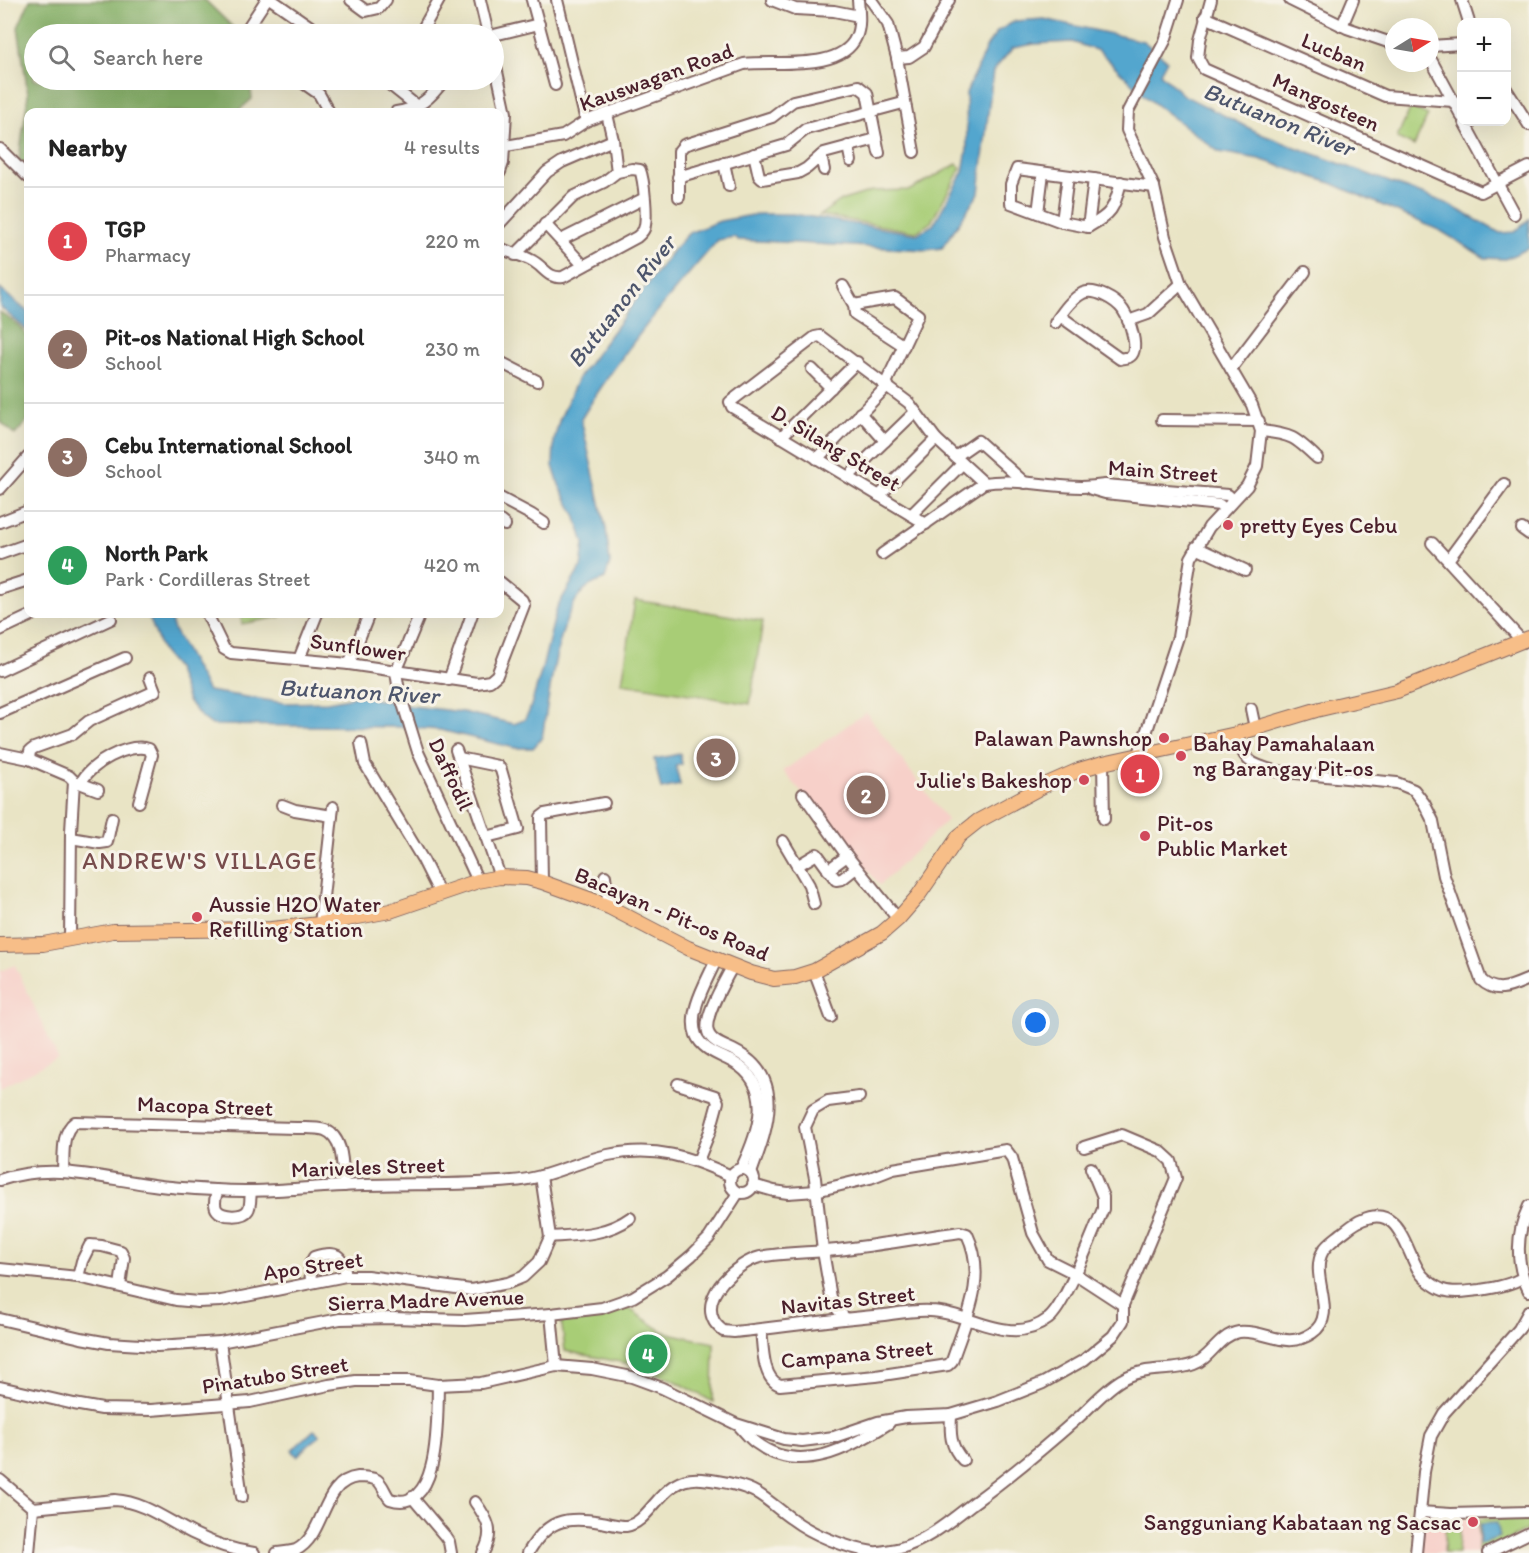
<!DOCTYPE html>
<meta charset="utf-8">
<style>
:root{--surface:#fff;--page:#f6f6f6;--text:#222;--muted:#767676;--line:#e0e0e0;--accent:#b45309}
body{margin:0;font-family:Itim,sans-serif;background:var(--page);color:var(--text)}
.controls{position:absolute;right:18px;top:18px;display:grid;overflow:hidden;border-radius:12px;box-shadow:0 6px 24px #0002}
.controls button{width:54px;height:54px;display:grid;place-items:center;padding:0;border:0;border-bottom:2px solid var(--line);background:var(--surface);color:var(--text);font:30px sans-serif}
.compass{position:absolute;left:1385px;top:18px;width:54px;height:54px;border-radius:50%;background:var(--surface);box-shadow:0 6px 24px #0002;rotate:79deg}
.you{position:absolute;left:1036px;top:1023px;width:21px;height:21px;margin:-15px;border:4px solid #fff;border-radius:50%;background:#1a73e8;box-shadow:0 0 0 9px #1a73e833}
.badge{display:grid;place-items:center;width:39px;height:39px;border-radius:50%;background:var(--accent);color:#fff;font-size:20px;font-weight:700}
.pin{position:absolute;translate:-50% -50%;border:3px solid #fff;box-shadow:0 2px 6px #0006}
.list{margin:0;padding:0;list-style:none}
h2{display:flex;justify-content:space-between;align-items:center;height:78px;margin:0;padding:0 24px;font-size:26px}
h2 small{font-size:20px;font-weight:400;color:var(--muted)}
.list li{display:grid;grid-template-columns:39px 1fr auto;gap:18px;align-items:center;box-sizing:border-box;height:108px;padding:0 24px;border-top:2px solid var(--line)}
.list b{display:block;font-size:22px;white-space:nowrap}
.list p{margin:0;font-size:20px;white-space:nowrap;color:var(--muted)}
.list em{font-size:20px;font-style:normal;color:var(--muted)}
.icon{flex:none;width:33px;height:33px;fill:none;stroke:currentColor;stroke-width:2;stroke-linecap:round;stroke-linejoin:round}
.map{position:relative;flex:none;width:1529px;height:1553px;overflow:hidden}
.search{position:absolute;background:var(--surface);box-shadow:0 6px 24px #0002;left:24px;top:24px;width:480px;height:66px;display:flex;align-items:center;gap:15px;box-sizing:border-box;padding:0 21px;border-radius:33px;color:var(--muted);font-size:22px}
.panel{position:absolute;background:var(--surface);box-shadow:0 6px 24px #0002;left:24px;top:108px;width:480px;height:510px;border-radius:12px}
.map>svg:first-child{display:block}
</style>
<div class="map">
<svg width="1529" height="1553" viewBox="0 0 1529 1553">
<rect width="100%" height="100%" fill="#f7f3e8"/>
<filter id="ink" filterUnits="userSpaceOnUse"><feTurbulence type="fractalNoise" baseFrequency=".0167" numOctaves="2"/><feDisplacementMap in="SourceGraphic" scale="12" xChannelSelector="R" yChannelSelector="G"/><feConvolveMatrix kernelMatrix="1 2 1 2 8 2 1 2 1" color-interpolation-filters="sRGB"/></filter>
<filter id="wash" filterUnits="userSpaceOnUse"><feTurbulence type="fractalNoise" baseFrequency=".008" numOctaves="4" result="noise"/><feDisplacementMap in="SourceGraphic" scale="24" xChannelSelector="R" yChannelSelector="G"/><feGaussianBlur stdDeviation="1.35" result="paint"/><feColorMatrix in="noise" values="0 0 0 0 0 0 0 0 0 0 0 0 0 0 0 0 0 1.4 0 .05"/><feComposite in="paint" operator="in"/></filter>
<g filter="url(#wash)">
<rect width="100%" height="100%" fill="#e9e4c5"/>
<g fill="#f7d0c9">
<polygon points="866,712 947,820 880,885 783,771"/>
<polygon points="15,965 58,1058 0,1088 0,971"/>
<polygon points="1422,1518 1479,1519 1478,1553 1419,1553"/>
</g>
<g fill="#a8cd76" stroke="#797650" stroke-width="1.5">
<polygon points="1411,107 1428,115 1414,146 1397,138"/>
<polygon points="957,164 961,168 931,222 916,232 820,215 840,201 872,191 910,190"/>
<polygon points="635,600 763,621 750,704 622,683"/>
<polygon points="240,614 279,614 280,617 242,624"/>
<polygon points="628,1308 664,1332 714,1343 713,1402 674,1380 635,1365 565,1351 561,1318 607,1314"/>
<polygon points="1529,1516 1529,1529 1482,1553 1478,1553 1479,1519"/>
<polygon points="1446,1523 1460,1524 1458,1553 1444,1553"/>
</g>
<g fill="#86b067" stroke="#686849" stroke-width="1.5">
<polygon points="30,0 205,0 240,34 34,34 34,80 250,80 252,99 237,112 28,112 28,169 19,160 28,94 18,27"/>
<polygon points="0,312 19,326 28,337 28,420 15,435 0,421"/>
</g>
<g fill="#52a6ce" stroke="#4e627c" stroke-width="1.5">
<path d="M1044 19 1143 41 1167 60 1160 73 1183 95 1263 135 1446 203 1500 233 1515 232 1529 219V248L1505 259 1485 258 1441 231 1331 183 1259 159 1219 152 1146 97 1099 51 1072 42 1034 44 1013 48 993 71 979 193 942 248 926 250 738 240 734 237 718 240C668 297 620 354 581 419L606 529 610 563 605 579C598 582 589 585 584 590 557 617 549 699 542 738L533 748H515L440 730 400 727 212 725 201 717 188 701 176 668 162 651 148 614H169L174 630 208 691 285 703 327 702 359 696 411 706 463 712 514 724 524 720 529 712 542 669 557 607 581 567 584 543 575 515 559 485 553 466 554 441 559 421 578 378 673 250 689 233 720 221 758 214H793L917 234 933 225 963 172 967 149 966 93 987 46 998 31 1015 21Z"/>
<polygon points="0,289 28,312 28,331 0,307"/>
<polygon points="680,754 682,764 676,766 680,785 661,789 654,759"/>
<polygon points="314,1430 320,1435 297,1456 292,1450"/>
<polygon points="1497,1523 1500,1537 1479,1544 1481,1524"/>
</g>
</g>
<g filter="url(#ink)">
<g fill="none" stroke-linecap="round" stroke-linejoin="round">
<g stroke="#826461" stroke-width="14">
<g id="minor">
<polyline points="272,0 321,34"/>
<polyline points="351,0 366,11 379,8 386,0"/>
<polyline points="480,0 488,34"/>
<polyline points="532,0 555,85"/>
<polyline points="557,0 586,121"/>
<polyline points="772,0 795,9 834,11 859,16"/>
<polyline points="871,0 888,24 897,58 914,152"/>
<polyline points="1211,0 1200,40 1198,58 1204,69 1481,192 1529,167"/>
<polyline points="1290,0 1347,28 1394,44"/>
<polyline points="1462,0 1469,22"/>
<polyline points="1205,17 1385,96 1453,101"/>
<polyline points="1342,26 1353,0"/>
<polyline points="249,34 249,26 266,0"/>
<polyline points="420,34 439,0"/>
<polyline points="494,35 539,24"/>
<polyline points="1430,46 1462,44"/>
<polyline points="494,58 506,113 503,163 500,172"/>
<polyline points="897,58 909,57 924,47 949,0"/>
<polyline points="1430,58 1462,117"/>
<polyline points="299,80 319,94 329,112"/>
<polyline points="384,80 418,107"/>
<polyline points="1506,89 1529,125"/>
<path d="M396 112C419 109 431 98 444 80"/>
<polyline points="607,114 613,140 617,172"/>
<polyline points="1464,122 1514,214"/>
<polyline points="848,146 851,161"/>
<path d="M500 147 563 136 586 121 744 64C774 60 841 72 856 37 861 26 859 12 858 0"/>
<polyline points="0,149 28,177"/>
<polyline points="754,154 759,176 762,179 798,173 807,168 824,153 876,139"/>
<polyline points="821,156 824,170"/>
<polyline points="724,163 729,186"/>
<polyline points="678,177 786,145 806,129 903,103"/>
<path d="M1121 182C1114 209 1112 214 1088 227L1062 222 1011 203V184L1017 169 1154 187"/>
<polyline points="679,197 679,151 684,145 772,117 793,101 858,86 867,93 879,153"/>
<polyline points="1038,213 1043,173"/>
<polyline points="1062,222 1068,176"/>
<polyline points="500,223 547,172 562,162 613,140"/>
<polyline points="545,224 583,265"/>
<polyline points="1088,227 1094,179"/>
<polyline points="561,240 643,199"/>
<path d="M500 248C510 253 522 255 531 260 544 266 547 279 563 277L637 237C639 235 643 232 644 229 648 219 644 180 640 170L632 169 617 172 604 182 573 197 515 255"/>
<polyline points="843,286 854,305 855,314 904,346"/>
<polyline points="854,305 895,298 918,315 886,383"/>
<polyline points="1128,321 1148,314 1181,284"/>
<path d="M1055 323C1062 313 1071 299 1083 293 1095 288 1116 300 1123 310 1129 319 1141 351 1129 357 1128 358 1121 358 1120 359L1060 316"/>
<polyline points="500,362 537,381"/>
<polyline points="812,369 831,388"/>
<polyline points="1231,369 1305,272"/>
<polyline points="860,413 885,441"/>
<polyline points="1162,420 1259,421"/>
<path d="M1261 431C1291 434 1295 437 1317 458"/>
<polyline points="781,437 857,362"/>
<polyline points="955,457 978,441 1025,483"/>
<polyline points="817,459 888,385"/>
<polyline points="848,477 915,412"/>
<path d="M984 483C1024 477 1065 492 1105 485L1228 495 1233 500"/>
<polyline points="0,489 28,457"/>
<polyline points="1091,489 1105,493 1220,505 1224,509"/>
<polyline points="879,496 936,439"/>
<polyline points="500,498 532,515 544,523"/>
<polyline points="911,515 962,464"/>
<polyline points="500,521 505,525"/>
<polyline points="0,522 28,511"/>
<polyline points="926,524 732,407 730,402 815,337 820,336 909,403 936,439 984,483"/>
<polyline points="1522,529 1529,534"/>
<polyline points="1432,543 1523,642"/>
<polyline points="1196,547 1245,570"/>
<polyline points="0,554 28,544"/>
<polyline points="882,554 984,483"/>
<polyline points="1448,560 1504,484"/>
<polyline points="0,589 28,580"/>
<polyline points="207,614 224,649 231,653 349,664 477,683 490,681 497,675 524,605 522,600 500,582"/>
<polyline points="420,614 396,672 399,691 418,752 478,881"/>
<polyline points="0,630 34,614"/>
<polyline points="299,659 317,614"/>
<polyline points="349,664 369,614"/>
<polyline points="0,671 111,619"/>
<polyline points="449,680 472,614"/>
<polyline points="1251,709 1255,728"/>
<polyline points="0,713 125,658"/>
<path d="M1236 734C1244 760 1248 764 1275 771L1397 783 1414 790 1424 803 1433 821 1444 876 1481 980C1497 995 1512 986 1529 979"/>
<polyline points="361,743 365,764 423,860 440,894"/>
<polyline points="456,750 500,877"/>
<polyline points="0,753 29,759 69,776 74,781 98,790"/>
<polyline points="1139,754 1178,637 1191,558 1209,527 1247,486 1257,466 1261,431 1252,405 1181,284 1165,237 1154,187 1127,130 1128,111 1165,41 1178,0"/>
<polyline points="459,758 498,766 501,770 518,829 486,837"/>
<polyline points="29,759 30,751 34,748 73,734 89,721 155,691 150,678"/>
<polyline points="1103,763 1104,819"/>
<path d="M81 783C89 764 129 742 149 749L152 755 139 802"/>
<polyline points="803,794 847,856 898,919"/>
<polyline points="282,805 295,810 332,816"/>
<polyline points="71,838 100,843 107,842 112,818"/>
<polyline points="783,841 809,885 814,904"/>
<polyline points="797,866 817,854 836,880 842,879 856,868"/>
<polyline points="828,870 847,856"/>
<polyline points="605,876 609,907"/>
<polyline points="542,882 541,817 545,814 604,803"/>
<polyline points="320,924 333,807"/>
<polyline points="70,939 71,831 74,781"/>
<path d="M716 960C707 981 687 1012 696 1035 702 1050 720 1055 733 1062 776 1086 758 1134 741 1169"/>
<path d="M732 967C725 981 703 1017 708 1032 711 1042 725 1046 733 1050 788 1077 767 1129 751 1173"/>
<polyline points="814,971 831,1017"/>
<polyline points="678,1084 715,1096 718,1102 710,1131 698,1161"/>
<polyline points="1084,1147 1122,1135 1160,1151 1171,1161 1176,1178 1123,1305"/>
<circle cx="742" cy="1181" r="12"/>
<path d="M63 1171C64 1155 61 1132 75 1122L296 1128C305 1128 316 1127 325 1130 345 1138 342 1168 344 1186"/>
<path d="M0 1180C53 1162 100 1178 153 1185 173 1188 195 1189 216 1190 259 1193 301 1188 343 1186 399 1183 456 1186 512 1181 546 1179 575 1162 608 1155 655 1145 690 1157 731 1176"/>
<path d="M217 1191C216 1196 213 1205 217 1210 222 1217 243 1218 248 1210 251 1206 250 1197 251 1191"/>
<path d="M1529 1206C1516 1233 1515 1264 1529 1291"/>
<path d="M550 1237C577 1235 607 1235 630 1218"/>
<polyline points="0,1269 78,1277 176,1300 198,1302 221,1301 346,1276 367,1276 471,1290 508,1283 523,1277 539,1262 550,1237 541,1176"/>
<polyline points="78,1277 82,1261 90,1245 102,1246 121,1251 124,1258 120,1286"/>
<path d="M311 1282 310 1264 314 1257C336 1250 343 1254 346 1276"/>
<polyline points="551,1314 556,1366"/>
<polyline points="845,1318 832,1303 823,1251 815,1178 805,1127 813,1110 828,1101 859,1097"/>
<polyline points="0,1319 81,1338 109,1343 157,1346 220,1342 340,1319 392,1318 465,1320 551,1314 602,1308 633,1297 667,1276 691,1256 709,1238 738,1193"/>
<path d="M761 1329C763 1346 762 1379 780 1385L876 1376 948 1365 952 1361C966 1319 988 1278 967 1234L960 1232C919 1238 878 1245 837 1250 812 1253 785 1252 760 1257 737 1263 700 1295 714 1321 716 1325 720 1328 723 1331L734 1332C784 1327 834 1319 884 1315 899 1313 915 1310 930 1311 970 1312 1010 1348 1048 1319 1065 1307 1093 1232 1103 1209V1197L1091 1168"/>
<polyline points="220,1342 242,1497"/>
<polyline points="0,1387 74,1404 102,1409 151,1410 250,1402 329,1385 356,1381 409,1381 438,1385 481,1383 556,1366 592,1369 632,1377 662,1388 736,1424 784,1439 802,1441 834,1437 878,1422 906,1417 951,1415 998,1401 1043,1383 1084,1360 1113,1336 1123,1321 1123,1305 1074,1273 1048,1260 1033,1233 1012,1158 1006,1150 893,1169 870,1178 816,1191 788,1193 774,1191 753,1185"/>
<path d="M951 1415C950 1433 950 1447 963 1460"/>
<path d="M740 1427C745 1432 750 1439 756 1443 800 1476 850 1448 889 1423"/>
<path d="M0 1480 33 1508 115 1500C144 1502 166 1520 192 1533 212 1543 232 1550 254 1553"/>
<polyline points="412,1497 445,1536 449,1542 451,1553"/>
<path d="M475 1502C488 1520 495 1532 483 1553"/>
<polyline points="1420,1512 1451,1514 1529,1512"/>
<polyline points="29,1553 33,1508"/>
<path d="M277 1553C283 1552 290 1552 296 1550 326 1535 321 1481 358 1477 364 1477 371 1477 377 1480 383 1484 385 1494 390 1499 442 1516 437 1413 438 1385"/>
<path d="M528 1553C547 1520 564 1516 601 1522 608 1523 618 1526 626 1526 652 1523 661 1474 702 1479 721 1481 741 1484 757 1493 769 1500 780 1511 792 1519 813 1535 847 1548 873 1552 880 1553 890 1550 897 1549 925 1542 949 1522 972 1504 1009 1477 1044 1448 1079 1417 1092 1405 1106 1389 1121 1380 1146 1365 1171 1373 1194 1364 1211 1358 1219 1335 1239 1332 1265 1329 1286 1351 1312 1333 1340 1315 1308 1276 1323 1251 1327 1244 1335 1239 1341 1234 1348 1229 1354 1223 1362 1220 1399 1203 1405 1249 1419 1271 1423 1278 1435 1287 1443 1290 1455 1294 1468 1291 1480 1290 1494 1288 1510 1285 1522 1278"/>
<polyline points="1416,1553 1424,1472 1431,1436 1444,1413 1519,1329 1529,1311"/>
<polyline points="1488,1553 1529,1533"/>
</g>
</g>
<g stroke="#826461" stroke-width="16">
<polyline id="major" points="0,945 43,944 113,931 271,929 320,924 390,911 478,881 500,877 527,878 542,882 589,899 609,907 688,948 751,973 774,979 795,977 814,971 882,933 898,919 918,896 959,836 978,821 1045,785 1079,770 1103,763 1236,734 1316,710 1397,691 1529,638"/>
</g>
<use href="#minor" stroke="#fff" stroke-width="10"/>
<use href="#major" stroke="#f7be88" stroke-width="14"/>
</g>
</g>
<g fill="#d1495b" stroke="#f7f3e8" stroke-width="2">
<circle cx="1228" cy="525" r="6"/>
<circle cx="1164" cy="738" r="6"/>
<circle cx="1181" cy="756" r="6"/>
<circle cx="1084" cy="780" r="6"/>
<circle cx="1145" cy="836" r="6"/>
<circle cx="197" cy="917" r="6"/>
<circle cx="1473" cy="1522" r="6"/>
</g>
<g text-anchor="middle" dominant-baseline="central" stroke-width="6" stroke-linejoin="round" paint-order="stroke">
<g font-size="22" fill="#4a1f2b" stroke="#f7f3e8">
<text transform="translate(1334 52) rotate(23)">Lucban</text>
<text transform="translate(656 77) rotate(-20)">Kauswagan Road</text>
<text transform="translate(1326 102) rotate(24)">Mangosteen</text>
<text transform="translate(836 448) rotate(31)">D. Silang Street</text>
<text transform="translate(1163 471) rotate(4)">Main Street</text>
<text transform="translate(358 647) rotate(8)">Sunflower</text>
<text transform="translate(451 774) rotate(65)">Daffodil</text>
<text transform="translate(672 914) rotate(23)">Bacayan - Pit-os Road</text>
<text transform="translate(205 1106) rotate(2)">Macopa Street</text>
<text transform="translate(368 1167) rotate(-2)">Mariveles Street</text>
<text transform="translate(313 1266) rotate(-8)">Apo Street</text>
<text transform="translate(426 1300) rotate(-2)">Sierra Madre Avenue</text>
<text transform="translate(848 1300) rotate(-6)">Navitas Street</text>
<text transform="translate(857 1354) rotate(-5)">Campana Street</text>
<text transform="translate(275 1375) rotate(-9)">Pinatubo Street</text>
</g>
<g font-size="22" fill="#4a1f2b" stroke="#f7f3e8" text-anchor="start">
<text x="1240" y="525">pretty Eyes Cebu</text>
<text x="1152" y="738" text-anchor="end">Palawan Pawnshop</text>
<text x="1193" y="743">Bahay Pamahalaan<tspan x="1193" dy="25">ng Barangay Pit-os</tspan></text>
<text x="1072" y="780" text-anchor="end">Julie's Bakeshop</text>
<text x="1157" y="823">Pit-os<tspan x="1157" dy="25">Public Market</tspan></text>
<text x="209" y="904">Aussie H2O Water<tspan x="209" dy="25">Refilling Station</tspan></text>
<text x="1461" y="1522" text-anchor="end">Sangguniang Kabataan ng Sacsac</text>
</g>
<g font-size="24" font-style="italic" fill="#4d556c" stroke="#f7f3e8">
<text transform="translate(1279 119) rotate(22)">Butuanon River</text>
<text transform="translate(621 301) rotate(-52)">Butuanon River</text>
<text transform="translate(359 691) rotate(3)">Butuanon River</text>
</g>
<g font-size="24" letter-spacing="1.5" fill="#784c4c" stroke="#f7f3e8">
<text x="200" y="860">ANDREW'S VILLAGE</text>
</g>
</g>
</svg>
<div class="controls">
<button>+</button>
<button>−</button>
</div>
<svg class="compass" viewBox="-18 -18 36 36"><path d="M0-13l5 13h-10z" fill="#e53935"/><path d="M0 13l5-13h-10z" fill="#767676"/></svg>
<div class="you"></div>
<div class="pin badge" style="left:1140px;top:774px;background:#e0444e">1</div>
<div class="pin badge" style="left:866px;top:795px;background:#8d6e63">2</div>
<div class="pin badge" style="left:716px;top:758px;background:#8d6e63">3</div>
<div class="pin badge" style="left:648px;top:1354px;background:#2e9e5b">4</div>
<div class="search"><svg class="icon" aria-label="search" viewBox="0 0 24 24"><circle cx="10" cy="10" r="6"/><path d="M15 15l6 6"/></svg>Search here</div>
<section class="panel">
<h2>Nearby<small>4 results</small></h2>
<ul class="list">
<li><span class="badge" style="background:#e0444e">1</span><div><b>TGP</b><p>Pharmacy</p></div><em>220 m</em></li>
<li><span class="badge" style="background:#8d6e63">2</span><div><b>Pit-os National High School</b><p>School</p></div><em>230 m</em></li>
<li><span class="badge" style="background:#8d6e63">3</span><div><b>Cebu International School</b><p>School</p></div><em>340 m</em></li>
<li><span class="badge" style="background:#2e9e5b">4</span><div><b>North Park</b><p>Park · Cordilleras Street</p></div><em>420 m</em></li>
</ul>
</section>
</div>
